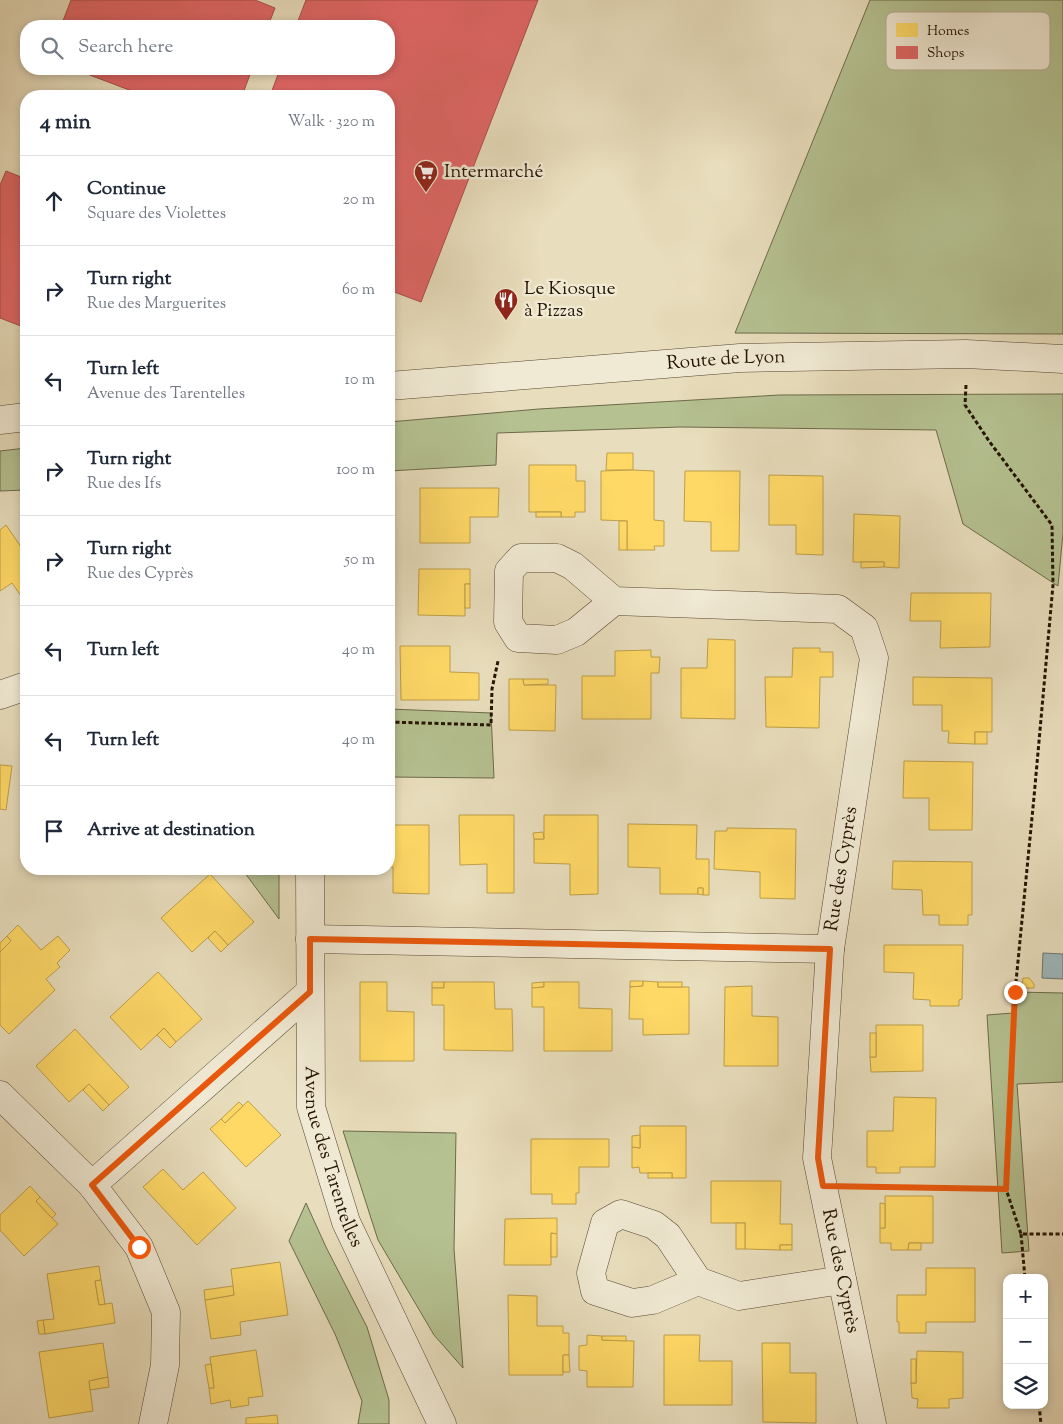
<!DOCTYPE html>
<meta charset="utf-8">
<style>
:root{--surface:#fff;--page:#f6f6f7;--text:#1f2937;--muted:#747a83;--line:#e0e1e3}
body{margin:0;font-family:"Sorts Mill Goudy",serif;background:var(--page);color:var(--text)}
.controls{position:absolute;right:15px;bottom:15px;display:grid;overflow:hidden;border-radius:10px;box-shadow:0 2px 8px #0003}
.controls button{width:45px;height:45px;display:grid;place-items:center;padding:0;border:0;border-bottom:1px solid var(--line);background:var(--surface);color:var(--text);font:25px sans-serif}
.stop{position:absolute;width:15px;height:15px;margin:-11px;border:4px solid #ea580c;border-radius:50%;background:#fff}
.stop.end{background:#ea580c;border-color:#fff;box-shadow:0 1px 5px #0008}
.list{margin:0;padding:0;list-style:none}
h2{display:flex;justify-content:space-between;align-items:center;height:65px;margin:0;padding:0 20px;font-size:21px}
h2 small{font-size:16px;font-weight:400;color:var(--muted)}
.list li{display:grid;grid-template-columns:32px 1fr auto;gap:15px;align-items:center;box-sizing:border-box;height:90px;padding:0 20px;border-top:1px solid var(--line)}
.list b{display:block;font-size:19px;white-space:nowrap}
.list p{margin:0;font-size:16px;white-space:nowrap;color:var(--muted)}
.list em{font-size:16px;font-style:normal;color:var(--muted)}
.icon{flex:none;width:28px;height:28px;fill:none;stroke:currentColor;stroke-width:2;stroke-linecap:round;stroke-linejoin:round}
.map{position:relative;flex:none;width:1063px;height:1424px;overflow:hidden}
.search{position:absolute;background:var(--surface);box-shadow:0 2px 8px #0003;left:20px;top:20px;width:375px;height:55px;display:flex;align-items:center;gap:12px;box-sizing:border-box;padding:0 18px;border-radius:20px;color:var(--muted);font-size:19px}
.panel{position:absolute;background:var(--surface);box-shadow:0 2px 8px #0003;left:20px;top:90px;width:375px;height:785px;border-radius:20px}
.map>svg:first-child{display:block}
</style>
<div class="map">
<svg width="1063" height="1424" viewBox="0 0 1063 1424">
<rect width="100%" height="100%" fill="#e8ddbc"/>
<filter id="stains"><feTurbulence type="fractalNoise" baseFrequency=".004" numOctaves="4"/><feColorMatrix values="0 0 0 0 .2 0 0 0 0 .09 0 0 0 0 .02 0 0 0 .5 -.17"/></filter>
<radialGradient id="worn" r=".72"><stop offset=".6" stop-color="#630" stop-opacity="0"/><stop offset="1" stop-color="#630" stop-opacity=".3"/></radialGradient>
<g fill="#b5c191" stroke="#6d6a49">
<polygon points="870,0 1063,0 1063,334 735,333"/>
<polygon points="1063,394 1063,533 1058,586 963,524 936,430 680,427 497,433 496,465 389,471 389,422 539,409 780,395"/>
<polygon points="26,448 26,490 0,491 0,451"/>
<polygon points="389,709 491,713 494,778 389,777"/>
<polygon points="242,869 279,869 279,919"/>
<polygon points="1015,992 1063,993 1063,1082 1017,1084 1029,1251 1002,1253 987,1015 1013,1013"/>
<polygon points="343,1131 456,1133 454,1249 463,1368 434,1335 378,1240"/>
<polygon points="306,1203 326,1247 367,1327 389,1400 389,1424 358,1424 362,1401 335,1334 289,1241"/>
</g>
<polygon fill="#9db8bd" stroke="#6d7672" points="1043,953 1063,954 1063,979 1042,978"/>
<g fill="#ffd966" stroke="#be9e48">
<polygon points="607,453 633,453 633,470 606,470"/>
<polygon points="529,465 576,465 576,481 585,481 585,512 575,512 575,517 561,517 561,512 529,512"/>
<polygon points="633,470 654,471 654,520 664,521 664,546 654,546 655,550 627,550 627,521 601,520 601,471"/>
<polygon points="685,471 740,471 739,551 711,551 711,522 684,521"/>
<polygon points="769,475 823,476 823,555 796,554 796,525 769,525"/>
<polygon points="420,488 499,488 498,517 470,517 470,543 420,543"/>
<rect x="536" y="512" width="25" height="5"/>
<polygon points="854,514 900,516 899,568 884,567 884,562 853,562"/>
<rect x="619" y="521" width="8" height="29"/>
<polygon points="6,525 26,554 26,603 12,583 0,591 0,530"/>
<polygon points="861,562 884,562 884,567 861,568"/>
<polygon points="419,569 470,569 470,584 465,584 465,616 418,615"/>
<rect x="465" y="584" width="5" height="24"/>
<polygon points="911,593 991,593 990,647 940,648 941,621 910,621"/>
<polygon points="708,639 735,640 735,719 681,718 681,668 707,668"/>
<polygon points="400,646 450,646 450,672 479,673 479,700 401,700"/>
<polygon points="793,648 820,648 820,652 833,652 833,677 820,677 819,728 766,727 765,677 792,677"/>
<polygon points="651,650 651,657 660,657 659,673 651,673 651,719 582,719 582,676 615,676 615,651"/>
<polygon points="913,677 992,678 992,732 975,732 975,744 948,743 949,731 942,731 942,705 913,705"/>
<polygon points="509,679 523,679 524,685 556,685 555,731 509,730"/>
<polygon points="523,679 548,679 548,684 524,685"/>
<rect x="975" y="732" width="12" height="12"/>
<polygon points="904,761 973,762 972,830 929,830 929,798 903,798"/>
<polygon points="0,765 12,766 6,810 0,809"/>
<polygon points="459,815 514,815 514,893 487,893 487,864 460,865"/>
<polygon points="544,815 598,815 598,894 570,895 570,864 534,863 534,839 544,839"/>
<polygon points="628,824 697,825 696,859 709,859 709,895 703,895 703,888 698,888 698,894 660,894 660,868 628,867"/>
<polygon points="389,825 429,825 429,894 393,893 393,867 389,867"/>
<polygon points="727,828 796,829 795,899 760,898 760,872 714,869 715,831 727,831"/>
<polygon points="543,832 544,839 534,839 533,833"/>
<polygon points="893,861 972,862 972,915 968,915 968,925 939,925 939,915 923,915 922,890 892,889"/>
<polygon points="210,874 254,922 228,945 215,931 192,952 161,918"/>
<polygon points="698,888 703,888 703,895 698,894"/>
<polygon points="18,925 41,950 58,936 70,950 57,963 60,967 46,979 55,990 9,1034 0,1025 0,952 11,941 7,936"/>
<polygon points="215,931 228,945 221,952 208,938"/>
<polygon points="7,936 11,941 0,952 0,943"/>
<polygon points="884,945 963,945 962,999 959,1000 959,1006 930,1006 930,1000 913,999 914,973 884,972"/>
<polygon points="158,972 202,1019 176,1042 164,1028 141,1050 110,1017"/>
<polygon points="1023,978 1029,978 1034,984 1034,988 1022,988"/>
<polygon points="630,981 643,981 643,986 630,987"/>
<polygon points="643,981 658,982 658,987 689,987 689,1034 643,1035 643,1019 629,1019 630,987 643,986"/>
<polygon points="360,982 387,982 387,1011 414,1012 414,1061 360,1061"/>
<rect x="432" y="982" width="12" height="6"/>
<polygon points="444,982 494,982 495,1009 512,1009 513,1051 444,1050 444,1005 432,1005 432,988 444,988"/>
<polygon points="544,982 544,987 532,988 532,983"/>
<polygon points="544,982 579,982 579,1008 612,1009 612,1051 544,1051 544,1007 532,1007 532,988 544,987"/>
<rect x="658" y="982" width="24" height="5"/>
<polygon points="752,986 752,1016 778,1017 778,1066 724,1066 725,987"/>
<polygon points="876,1025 923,1025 923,1071 871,1072 870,1057 876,1057"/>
<polygon points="164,1028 176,1042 170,1048 157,1035"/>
<polygon points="75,1029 129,1087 109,1105 89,1084 69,1102 36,1066"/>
<rect x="870" y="1033" width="6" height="24"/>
<polygon points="89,1084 109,1105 103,1111 83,1090"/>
<polygon points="894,1097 936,1098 935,1167 900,1167 900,1173 876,1173 876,1167 867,1167 867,1131 893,1131"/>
<polygon points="248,1101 281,1135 246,1167 210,1129 221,1119 225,1123"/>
<polygon points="239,1102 243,1106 225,1123 221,1119"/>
<polygon points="640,1126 686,1126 686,1178 672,1178 672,1173 640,1173 639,1167 632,1168 632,1147 640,1148"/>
<polygon points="640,1135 640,1148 632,1147 632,1136"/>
<polygon points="531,1139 609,1139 609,1167 579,1167 579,1193 576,1193 576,1204 552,1204 552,1194 531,1194"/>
<polygon points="163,1169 183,1190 203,1172 236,1208 197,1245 143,1187"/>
<rect x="648" y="1173" width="24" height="5"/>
<polygon points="711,1181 781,1181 780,1224 792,1224 792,1245 780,1245 780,1250 745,1249 745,1223 711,1223"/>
<polygon points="30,1186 40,1197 36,1201 58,1224 24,1256 0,1230 0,1215"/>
<polygon points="885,1196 933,1196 933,1243 909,1243 908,1250 891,1250 891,1243 880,1243 880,1228 885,1228"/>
<polygon points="40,1197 56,1214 52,1218 36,1201"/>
<polygon points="880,1203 885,1204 885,1228 880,1228"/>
<polygon points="557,1218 557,1234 551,1233 551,1265 504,1265 505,1219"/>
<rect x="736" y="1223" width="9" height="26"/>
<polygon points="551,1233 557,1234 557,1257 551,1257"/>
<polygon points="909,1243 921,1243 921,1250 908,1250"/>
<rect x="780" y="1245" width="12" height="5"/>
<polygon points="280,1262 288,1315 240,1322 241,1335 211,1339 205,1300 234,1295 231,1269"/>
<polygon points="99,1266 101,1280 95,1281 99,1305 112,1303 115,1323 45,1334 43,1320 54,1319 47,1274"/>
<polygon points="926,1268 975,1268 975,1322 926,1322 926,1333 899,1333 899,1322 897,1322 897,1295 926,1295"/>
<polygon points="101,1280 105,1304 99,1305 95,1281"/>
<polygon points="233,1286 234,1295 205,1300 204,1290"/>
<polygon points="508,1295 537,1296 537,1326 563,1326 563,1333 569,1333 569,1355 563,1355 563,1375 509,1375"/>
<polygon points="43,1320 45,1334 39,1334 37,1321"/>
<polygon points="587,1335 602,1336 602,1340 634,1341 633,1387 587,1387 587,1371 579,1370 579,1346 587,1345"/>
<polygon points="664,1335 700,1335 699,1361 732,1361 732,1405 664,1405"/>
<polygon points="602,1336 626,1336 626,1341 602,1340"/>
<polygon points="103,1343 108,1377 89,1381 93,1411 49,1418 39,1352"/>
<polygon points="762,1343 790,1343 790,1373 816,1373 816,1423 763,1422"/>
<polygon points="256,1350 263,1396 248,1398 249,1405 231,1408 230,1400 211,1404 209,1388 214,1388 210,1357"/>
<polygon points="917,1351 963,1352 963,1398 949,1399 949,1408 917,1408 918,1399 912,1398 911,1383 916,1383"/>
<polygon points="563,1355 569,1355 570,1372 563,1372"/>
<rect x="911" y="1359" width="5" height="24"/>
<polygon points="211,1364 214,1388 209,1388 205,1365"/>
<polygon points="108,1377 109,1387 90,1390 89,1381"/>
<polygon points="277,1415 278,1424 246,1424 246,1418"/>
</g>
<g fill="#e06666" stroke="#a84d48">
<polygon points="71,0 255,0 275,8 268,26 61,26"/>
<polygon points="306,0 538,0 421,302 389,290 389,96 270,96 280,69 389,69 389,26 296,26"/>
<polygon points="74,69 252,69 242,96 145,96"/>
<polygon points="6,171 26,179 26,328 0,318 0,185"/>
</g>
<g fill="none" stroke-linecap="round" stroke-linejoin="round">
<g stroke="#564630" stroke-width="29">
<g id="minor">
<path id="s1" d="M389 386 740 358 966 354 1063 359"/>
<polyline points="0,420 26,417"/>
<path id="s2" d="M614 601 576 632 557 640 518 638 508 622 509 571 521 558H557L573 566 614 601 838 609 864 628 874 658 830 949 817 1158 872 1424"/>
<polyline points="0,695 26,686"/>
<path id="s3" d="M310 869 311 1107 346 1222 442 1424"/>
<polyline points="310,939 830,949"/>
<polyline points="0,1095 92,1185 310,992"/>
<polyline points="92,1185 139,1247 166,1312 165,1365 153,1424"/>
<polyline points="698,1281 653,1300 632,1303 595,1291 591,1273 605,1223 621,1214 654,1225 668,1236 698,1281 739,1296 842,1280"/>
</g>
</g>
<g stroke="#251401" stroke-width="3" stroke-dasharray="4 2.5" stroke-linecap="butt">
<polyline points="966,385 965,405 989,441 1052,525 1053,585 1034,797 1015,992 1006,1189"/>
<polyline points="389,722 491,725 492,689 498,661"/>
<polyline points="854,1186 1006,1189 1021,1234 1063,1234"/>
<polyline points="1021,1234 1025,1278"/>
<polyline points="1039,1405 1041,1424"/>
</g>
<use href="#minor" stroke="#f0e9d3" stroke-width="28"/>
</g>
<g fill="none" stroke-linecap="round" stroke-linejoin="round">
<polyline stroke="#ea580c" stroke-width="6" points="139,1247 92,1185 310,992 310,939 830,949 818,1158 823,1186 1006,1189 1015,992"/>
</g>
<defs>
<g id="supermarket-pin" transform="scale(1.25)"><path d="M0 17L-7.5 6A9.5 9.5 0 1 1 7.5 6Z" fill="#8f2418" stroke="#f0e9d3"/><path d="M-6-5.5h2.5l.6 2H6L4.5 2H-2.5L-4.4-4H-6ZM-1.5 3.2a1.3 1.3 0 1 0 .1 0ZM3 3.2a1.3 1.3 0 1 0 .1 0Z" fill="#fff"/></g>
<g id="restaurant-pin" transform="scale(1.25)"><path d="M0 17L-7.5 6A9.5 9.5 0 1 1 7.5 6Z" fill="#8f2418" stroke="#f0e9d3"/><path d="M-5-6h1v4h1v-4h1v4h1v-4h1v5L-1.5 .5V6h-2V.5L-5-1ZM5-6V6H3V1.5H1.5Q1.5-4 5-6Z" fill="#fff"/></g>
</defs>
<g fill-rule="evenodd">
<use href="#supermarket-pin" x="426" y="172"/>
<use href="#restaurant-pin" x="506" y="300"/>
</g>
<g text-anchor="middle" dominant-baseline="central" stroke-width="5" stroke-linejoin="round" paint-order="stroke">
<g font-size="19" fill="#251401" stroke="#f0e9d3" text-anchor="start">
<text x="444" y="172">Intermarché</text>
<text x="524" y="289">Le Kiosque<tspan x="524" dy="22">à Pizzas</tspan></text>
</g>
<g font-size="19" fill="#251401" stroke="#f0e9d3">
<text stroke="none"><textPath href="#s1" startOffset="338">Route de Lyon</textPath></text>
<text transform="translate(842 869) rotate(-81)">Rue des Cyprès</text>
<text stroke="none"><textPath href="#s3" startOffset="291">Avenue des Tarentelles</textPath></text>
<text stroke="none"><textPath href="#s2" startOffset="1211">Rue des Cyprès</textPath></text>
</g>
</g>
<rect x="886" y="12" width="164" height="58" rx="8" fill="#f0e9d3" stroke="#b3a994" stroke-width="1"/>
<rect x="896" y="23" width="22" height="14" fill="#ffd966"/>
<rect x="896" y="46" width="22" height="13" fill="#e06666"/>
<g font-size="14" fill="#251401">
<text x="927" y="35">Homes</text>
<text x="927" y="57">Shops</text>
</g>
<rect width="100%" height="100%" filter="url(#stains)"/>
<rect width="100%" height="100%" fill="url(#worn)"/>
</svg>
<div class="controls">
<button>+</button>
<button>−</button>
<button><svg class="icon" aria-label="layers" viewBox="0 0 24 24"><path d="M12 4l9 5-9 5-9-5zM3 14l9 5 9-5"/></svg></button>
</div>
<div class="stop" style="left:139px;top:1247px"></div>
<div class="stop end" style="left:1015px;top:992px"></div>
<div class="search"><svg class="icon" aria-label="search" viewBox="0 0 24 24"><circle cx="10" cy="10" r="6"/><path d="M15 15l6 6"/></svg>Search here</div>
<section class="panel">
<h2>4 min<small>Walk · 320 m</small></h2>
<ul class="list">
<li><svg class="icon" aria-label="ahead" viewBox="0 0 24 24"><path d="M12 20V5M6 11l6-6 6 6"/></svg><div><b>Continue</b><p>Square des Violettes</p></div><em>20 m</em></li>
<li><svg class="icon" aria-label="right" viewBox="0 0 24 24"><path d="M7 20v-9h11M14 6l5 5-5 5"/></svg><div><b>Turn right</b><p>Rue des Marguerites</p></div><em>60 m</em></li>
<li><svg class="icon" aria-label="left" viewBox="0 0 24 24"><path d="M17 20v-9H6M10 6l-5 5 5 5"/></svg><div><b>Turn left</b><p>Avenue des Tarentelles</p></div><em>10 m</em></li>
<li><svg class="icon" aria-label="right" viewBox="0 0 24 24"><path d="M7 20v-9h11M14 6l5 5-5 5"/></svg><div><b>Turn right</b><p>Rue des Ifs</p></div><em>100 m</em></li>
<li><svg class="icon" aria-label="right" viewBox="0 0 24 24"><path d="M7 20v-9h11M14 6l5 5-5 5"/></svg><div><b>Turn right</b><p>Rue des Cyprès</p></div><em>50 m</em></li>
<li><svg class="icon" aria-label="left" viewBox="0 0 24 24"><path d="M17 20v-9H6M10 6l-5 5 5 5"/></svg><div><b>Turn left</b></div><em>40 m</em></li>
<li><svg class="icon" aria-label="left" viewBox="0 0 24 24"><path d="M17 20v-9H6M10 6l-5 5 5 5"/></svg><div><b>Turn left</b></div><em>40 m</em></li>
<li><svg class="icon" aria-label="arrive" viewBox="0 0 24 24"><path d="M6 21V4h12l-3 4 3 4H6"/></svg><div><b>Arrive at destination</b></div></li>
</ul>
</section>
</div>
